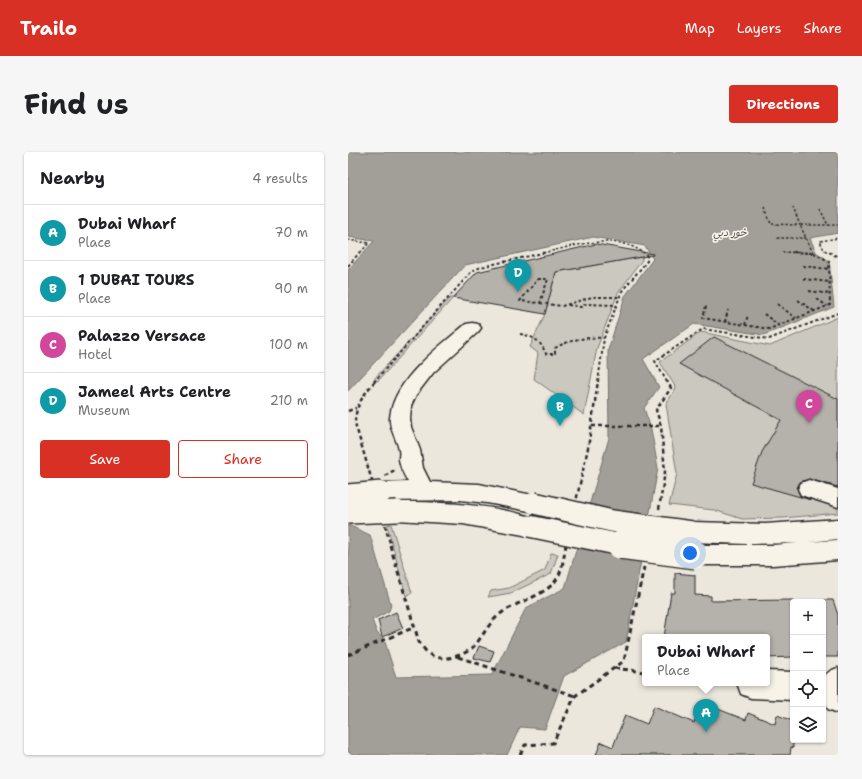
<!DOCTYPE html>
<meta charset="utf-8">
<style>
:root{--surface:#fff;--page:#f6f6f6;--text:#202124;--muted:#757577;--line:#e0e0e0;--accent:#d93025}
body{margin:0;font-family:"Shantell Sans","Playpen Sans Arabic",sans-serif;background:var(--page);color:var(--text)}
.controls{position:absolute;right:12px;bottom:12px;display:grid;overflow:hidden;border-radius:4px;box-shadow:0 1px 3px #0004}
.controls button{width:36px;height:36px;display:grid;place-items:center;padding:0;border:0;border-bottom:1px solid var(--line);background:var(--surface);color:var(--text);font:20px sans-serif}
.you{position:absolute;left:342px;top:401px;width:14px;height:14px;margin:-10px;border:3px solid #fff;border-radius:50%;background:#1a73e8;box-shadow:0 0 0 6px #1a73e833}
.badge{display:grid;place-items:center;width:26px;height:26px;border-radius:50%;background:var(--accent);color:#fff;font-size:13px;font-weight:700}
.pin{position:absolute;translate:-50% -33px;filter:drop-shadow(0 1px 2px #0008)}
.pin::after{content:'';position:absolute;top:21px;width:14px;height:12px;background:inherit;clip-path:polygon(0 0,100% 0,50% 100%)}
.popup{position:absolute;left:294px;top:482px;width:128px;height:52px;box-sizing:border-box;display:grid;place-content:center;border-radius:4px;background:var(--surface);filter:drop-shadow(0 1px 3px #0005);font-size:13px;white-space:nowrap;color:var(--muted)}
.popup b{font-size:15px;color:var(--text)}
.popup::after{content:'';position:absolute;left:50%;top:100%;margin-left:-8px;border:8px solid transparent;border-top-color:var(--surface)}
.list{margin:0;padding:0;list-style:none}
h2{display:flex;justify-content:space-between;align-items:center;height:52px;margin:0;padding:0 16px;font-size:17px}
h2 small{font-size:13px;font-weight:400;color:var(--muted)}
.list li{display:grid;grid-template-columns:26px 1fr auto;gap:12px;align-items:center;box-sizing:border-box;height:56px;padding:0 16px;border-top:1px solid var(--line)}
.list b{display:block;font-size:15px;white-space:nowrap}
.list p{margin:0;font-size:13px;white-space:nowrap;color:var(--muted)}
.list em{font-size:13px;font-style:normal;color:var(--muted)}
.actions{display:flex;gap:8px;padding:12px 16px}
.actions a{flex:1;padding:9px 0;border:1px solid var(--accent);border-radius:4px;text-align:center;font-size:14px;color:var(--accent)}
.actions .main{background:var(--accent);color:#fff}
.icon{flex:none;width:22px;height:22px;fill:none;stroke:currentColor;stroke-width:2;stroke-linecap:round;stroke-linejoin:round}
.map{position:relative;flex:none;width:490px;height:603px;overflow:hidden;border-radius:4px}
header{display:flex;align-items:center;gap:24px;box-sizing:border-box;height:56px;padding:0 20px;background:var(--accent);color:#fff}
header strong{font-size:19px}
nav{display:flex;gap:22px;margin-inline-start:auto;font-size:14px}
.intro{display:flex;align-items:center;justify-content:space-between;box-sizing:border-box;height:96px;padding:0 24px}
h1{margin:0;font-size:28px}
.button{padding:10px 18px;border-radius:4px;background:var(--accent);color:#fff;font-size:14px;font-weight:700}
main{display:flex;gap:24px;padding:0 24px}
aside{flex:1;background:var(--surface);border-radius:4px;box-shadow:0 1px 3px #0004}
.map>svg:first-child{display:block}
</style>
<header>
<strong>Trailo</strong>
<nav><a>Map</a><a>Layers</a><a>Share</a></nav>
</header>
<div class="intro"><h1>Find us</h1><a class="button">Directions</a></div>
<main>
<aside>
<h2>Nearby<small>4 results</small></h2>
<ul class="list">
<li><span class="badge" style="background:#0f9aa8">A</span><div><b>Dubai Wharf</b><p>Place</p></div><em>70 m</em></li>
<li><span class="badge" style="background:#0f9aa8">B</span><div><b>1 DUBAI TOURS</b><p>Place</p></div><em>90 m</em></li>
<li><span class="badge" style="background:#d1479c">C</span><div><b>Palazzo Versace</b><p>Hotel</p></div><em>100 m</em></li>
<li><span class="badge" style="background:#0f9aa8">D</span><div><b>Jameel Arts Centre</b><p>Museum</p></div><em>210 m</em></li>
</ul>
<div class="actions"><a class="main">Save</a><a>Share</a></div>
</aside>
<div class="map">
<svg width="490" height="603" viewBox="0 0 490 603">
<rect width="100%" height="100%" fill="#ebe7dd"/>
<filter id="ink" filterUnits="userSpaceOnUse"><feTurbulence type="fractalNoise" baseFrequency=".025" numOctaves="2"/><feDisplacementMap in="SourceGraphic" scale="8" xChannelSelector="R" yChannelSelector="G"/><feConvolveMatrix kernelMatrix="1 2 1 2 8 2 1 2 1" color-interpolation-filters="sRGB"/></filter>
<g filter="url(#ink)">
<g fill="#cbc8bf" stroke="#7b7a75">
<polygon points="294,105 294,108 270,141 249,196 236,263 186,227 190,201 182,195 197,162 208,120"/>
<polygon points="102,146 105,146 30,229 25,228"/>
<polygon points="490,165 490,361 435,366 394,367 366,358 321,353 329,322 318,252 328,236 312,210 353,180 422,194"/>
<polygon points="43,372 64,441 58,444 39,373"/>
<polygon points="203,401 210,402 203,422 163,441 140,445 143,439 161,436 197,418"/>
</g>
<polygon fill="#a29f98" stroke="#72716c" points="0,0 490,0 490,81 462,86 468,100 481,109 486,155 416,183 346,172 295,207 311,235 296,256 303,277 310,316 278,490 216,524 197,577 172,575 159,603 7,603 0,600 0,373 22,383 43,453 41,459 24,468 29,481 36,487 48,525 144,523 178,456 217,436 261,286 260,198 277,144 305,107 297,94 245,85 117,113 0,239 0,118 26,89 0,85"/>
<g fill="#b5b2ab" stroke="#2b2b2b">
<polygon points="248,92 305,102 305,103 208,120 197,162 105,146 129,120"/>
<polygon points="366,185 490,247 490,335 461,327 452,330 449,336 452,344 463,348 403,331 414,300 433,268 331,212"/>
<polygon points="327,421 347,423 347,443 363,444 363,449 445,448 445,505 419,506 419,485 316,485 323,441 327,441"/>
<polygon points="475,448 485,448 490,463 490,505 475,505"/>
<polygon points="48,460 55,476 34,485 30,468"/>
<polygon points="131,494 146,499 142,510 126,506"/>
<polygon points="352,550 398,568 400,561 427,572 429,563 445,569 445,596 443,595 442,603 248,603 253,590 265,595 277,563 299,572 306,554 346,571"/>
</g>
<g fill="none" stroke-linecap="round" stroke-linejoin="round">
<g stroke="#2b2b2b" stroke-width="3">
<g id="minor">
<path d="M124 171 130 172 133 176 130 180 85 221 68 243 63 254 62 267 63 275 72 298 75 316 82 330 131 332 194 345 197 351 194 357 186 360 139 351 112 348 34 349 26 346 23 340 26 334 34 331 60 330C56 323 52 316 51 307 51 304 52 301 51 298 49 287 41 277 42 266 45 228 91 195 118 172Z"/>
<polygon points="461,328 490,337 490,355 453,343 450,337 453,331"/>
<path d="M49 350C95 350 145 352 189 367L193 374 189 381 181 384 115 372 49 368 41 366 38 359 41 352Z"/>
<polygon points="490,367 490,387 460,390 490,388 490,408 425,413 348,413 339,410 336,403 339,396 348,393 425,393 449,391 399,392 344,390 336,387 332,380 336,373 344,370 417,372"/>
<path d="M490 516V561L480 557C476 547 469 528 481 520 483 518 487 517 490 516Z"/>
<polygon points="419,519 445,520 445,548 403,546 393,542 389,531 419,531"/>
</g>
</g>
<g stroke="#2b2b2b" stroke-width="1.5" stroke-dasharray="2.5 2" stroke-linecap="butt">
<polyline points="417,56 423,72 452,73 445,56"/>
<polyline points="472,57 480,73"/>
<polyline points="429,86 458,86"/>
<polyline points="0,88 21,91 12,101"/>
<polyline points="434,100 464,101"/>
<path d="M195 101C227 94 266 80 296 101"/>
<polyline points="465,101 452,73 490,73"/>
<polyline points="483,101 476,98 472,89 490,86"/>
</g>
<g stroke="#2b2b2b" stroke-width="2" stroke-dasharray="3 2.5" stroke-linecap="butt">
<polyline points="445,100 464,101"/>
<polyline points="481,100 490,105"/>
<polyline points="0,114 12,100"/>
<polyline points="455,114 481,117"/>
<polygon points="190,127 200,127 192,151 172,149"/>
<polyline points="455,127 482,130"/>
<polyline points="461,139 482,142"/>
<polyline points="469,147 479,154"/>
<polyline points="450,148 466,159"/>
<polyline points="192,151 214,154 244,145 271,145"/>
<polyline points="429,152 448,166"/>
<polyline points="220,153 233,155 237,152 268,153"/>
<polyline points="358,154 355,166 421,177 482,153 481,109 464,100"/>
<polyline points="416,162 430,173"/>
<polyline points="377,170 380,158"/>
<polyline points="397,173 400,163"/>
<path d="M172 182C185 184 193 189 198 202H207V196C223 187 238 185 256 186"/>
<polyline points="26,230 124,119 133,115 199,100"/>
<polyline points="250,230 256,186 274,139 299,109 299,104 295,100"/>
<polyline points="319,230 307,209 355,177 421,187 490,161"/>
</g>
<g stroke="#2b2b2b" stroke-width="2.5" stroke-dasharray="4 3" stroke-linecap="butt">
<path d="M27 229C16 242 7 254 7 271L43 394"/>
<polyline points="0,259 8,256"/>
<polyline points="244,274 313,274"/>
<polyline points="37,324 48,317"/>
<polyline points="311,357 317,320 313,274 308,258 323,236 319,229"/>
<polyline points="218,394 240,296 250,229"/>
</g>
<g stroke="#2b2b2b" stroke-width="3" stroke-dasharray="5 4" stroke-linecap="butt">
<path d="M42 393 71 490C74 494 77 499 81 502 95 511 118 504 128 492 136 482 141 471 151 463 167 449 202 444 211 423 215 414 216 403 218 393"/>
<polyline points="0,503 67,475"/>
<polyline points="110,505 227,544"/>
<polyline points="266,516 297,520"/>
<polyline points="172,603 177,593 205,591 227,544 276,509 296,415"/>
</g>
<use href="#minor" fill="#f7f3e8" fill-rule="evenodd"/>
<g stroke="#2b2b2b" stroke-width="24" stroke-linecap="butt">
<g id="minor-bridge-far1">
<polyline points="0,343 34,340"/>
<polyline points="186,351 264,369 344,380"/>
<polyline points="0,361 49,359"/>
<polyline points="181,374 278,394"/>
</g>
</g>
<g stroke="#2b2b2b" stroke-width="30" stroke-linecap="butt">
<polyline id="minor-bridge" points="272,393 348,403"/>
</g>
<use href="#minor-bridge-far1" stroke="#f7f3e8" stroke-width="21"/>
<use href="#minor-bridge" stroke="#f7f3e8" stroke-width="27"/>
</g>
</g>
<g text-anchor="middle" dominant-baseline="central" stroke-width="3.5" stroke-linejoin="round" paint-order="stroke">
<g font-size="10" font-style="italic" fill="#555451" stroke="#f7f3e8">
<text x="382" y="80">خور دبي</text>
</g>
</g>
</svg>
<div class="controls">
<button>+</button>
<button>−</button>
<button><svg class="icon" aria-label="locate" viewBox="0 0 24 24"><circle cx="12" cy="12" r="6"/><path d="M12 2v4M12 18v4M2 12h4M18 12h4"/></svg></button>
<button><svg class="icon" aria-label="layers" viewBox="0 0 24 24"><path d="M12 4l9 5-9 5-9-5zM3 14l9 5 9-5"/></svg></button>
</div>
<div class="you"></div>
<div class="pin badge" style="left:358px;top:580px;background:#0f9aa8">A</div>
<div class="popup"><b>Dubai Wharf</b>Place</div>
<div class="pin badge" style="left:212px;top:274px;background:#0f9aa8">B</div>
<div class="pin badge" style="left:461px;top:271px;background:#d1479c">C</div>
<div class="pin badge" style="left:170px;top:140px;background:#0f9aa8">D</div>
</div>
</main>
